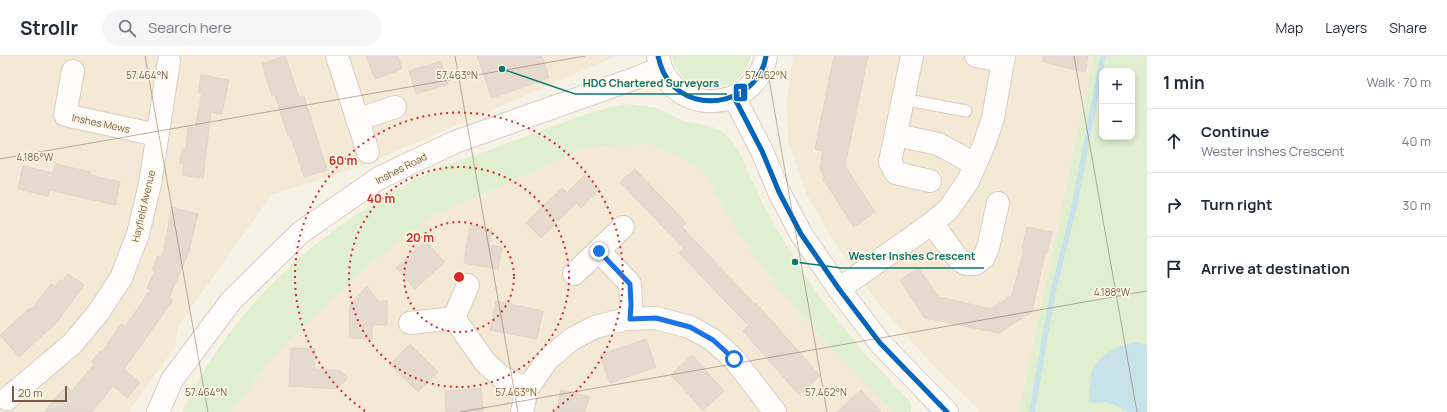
<!DOCTYPE html>
<meta charset="utf-8">
<style>
:root{--surface:#fff;--page:#f6f6f7;--text:#1f2937;--muted:#747a83;--line:#e0e1e3}
body{margin:0;font-family:Manrope,sans-serif;background:var(--page);color:var(--text)}
.controls{position:absolute;right:12px;top:12px;display:grid;overflow:hidden;border-radius:8px;box-shadow:0 2px 6px #0003}
.controls button{width:36px;height:36px;display:grid;place-items:center;padding:0;border:0;border-bottom:1px solid var(--line);background:var(--surface);color:var(--text);font:20px sans-serif}
.scale{position:absolute;left:12px;bottom:10px;width:55px;box-sizing:border-box;padding-left:4px;border:2px solid #765c45;border-top:0;font-size:11px;line-height:14px;white-space:nowrap;color:#765c45;-webkit-text-stroke:3px #fff8e7;paint-order:stroke}
.stop{position:absolute;width:12px;height:12px;margin:-9px;border:3px solid #1a73e8;border-radius:50%;background:#fff}
.stop.end{background:#1a73e8;border-color:#fff;box-shadow:0 1px 4px #0008}
.list{margin:0;padding:0;list-style:none}
h2{display:flex;justify-content:space-between;align-items:center;height:52px;margin:0;padding:0 16px;font-size:17px}
h2 small{font-size:13px;font-weight:400;color:var(--muted)}
.list li{display:grid;grid-template-columns:26px 1fr auto;gap:12px;align-items:center;box-sizing:border-box;height:64px;padding:0 16px;border-top:1px solid var(--line)}
.list b{display:block;font-size:15px;white-space:nowrap}
.list p{margin:0;font-size:13px;white-space:nowrap;color:var(--muted)}
.list em{font-size:13px;font-style:normal;color:var(--muted)}
.icon{flex:none;width:22px;height:22px;fill:none;stroke:currentColor;stroke-width:2;stroke-linecap:round;stroke-linejoin:round}
.map{position:relative;flex:none;width:1147px;height:356px;overflow:hidden}
header{display:flex;align-items:center;gap:24px;box-sizing:border-box;height:56px;padding:0 20px;background:var(--surface);border-bottom:1px solid var(--line)}
header strong{font-size:19px}
nav{display:flex;gap:22px;margin-inline-start:auto;font-size:14px}
.search{width:280px;height:36px;background:var(--page);display:flex;align-items:center;gap:10px;box-sizing:border-box;padding:0 14px;border-radius:22px;color:var(--muted);font-size:15px}
main{display:flex}
aside{flex:1;background:var(--surface)}
.map>svg:first-child{display:block}
</style>
<header>
<strong>Strollr</strong>
<div class="search"><svg class="icon" aria-label="search" viewBox="0 0 24 24"><circle cx="10" cy="10" r="6"/><path d="M15 15l6 6"/></svg>Search here</div>
<nav><a>Map</a><a>Layers</a><a>Share</a></nav>
</header>
<main>
<div class="map">
<svg width="1147" height="356" viewBox="0 0 1147 356">
<rect width="100%" height="100%" fill="#f7f2e6"/>
<g fill="#f3e9d5">
<polygon points="0,0 617,0 362,110 271,139 179,269 174,293 128,356 0,356"/>
<polygon points="793,0 1096,0 1019,356 981,356 930,306 878,247 838,192 807,139 788,84 787,41"/>
<polygon points="651,88 701,112 738,177 794,253 894,356 231,356 278,295 306,268 372,206 433,160 588,91"/>
</g>
<g fill="#dfefcf" fill-rule="evenodd">
<path d="M672 0H751C741 43 681 43 672 0Z"/>
<path d="M1094 0H1147V356H1019ZM1102 15H1132V81H1102Z"/>
<path d="M631 48 657 52 683 65 710 70 720 74 727 79 739 96 766 154 800 212 825 248 866 299 908 343 911 349V356H894L794 253 738 177 701 112 651 88 588 91 433 160 372 206 306 268 278 295 231 356H182C195 329 210 303 228 279 270 223 324 176 383 142 395 135 406 127 417 122 447 108 480 98 510 86 531 78 552 70 573 63 592 56 610 50 631 48Z"/>
</g>
<path fill="#c7e2e8" d="M1135 286 1147 289V356H1128L1113 348 1104 346 1095 347 1089 346C1088 340 1089 336 1090 330 1091 325 1090 319 1092 315 1100 297 1117 291 1135 286Z"/>
<g fill="none" stroke-linecap="round" stroke-linejoin="round">
<polyline stroke="#c7e2e8" stroke-width="5.5" points="1032,356 1052,241 1075,147 1103,0"/>
</g>
<g fill="#e4dace" stroke="#e0d5c8">
<polygon points="285,0 299,41 304,40 327,114 304,121 290,79 288,80 275,39 272,40 262,8"/>
<polygon points="366,0 398,0 402,13 375,23"/>
<polygon points="477,0 542,0 549,22 492,42"/>
<polygon points="834,0 868,0 845,110 875,156 854,171 823,123 825,122 820,114 823,95 815,93"/>
<polygon points="1043,0 1088,0 1085,16 1043,6"/>
<polygon points="441,5 448,28 416,38 409,15"/>
<polygon points="201,19 229,24 222,58 211,56 203,122 182,119 184,108 180,107 182,93 186,93 188,71 195,72 202,37 198,37"/>
<polygon points="55,108 91,116 90,119 120,126 115,149 49,134 48,140 18,133 23,110 53,117"/>
<polygon points="635,113 686,167 682,171 755,248 756,247 820,320 799,339 743,275 749,270 679,197 684,193 620,126"/>
<polygon points="585,119 600,133 581,152 576,147 541,182 526,167 562,132 567,137"/>
<polygon points="172,151 198,158 188,198 169,242 173,244 124,313 140,327 127,342 113,330 92,356 44,356 66,330 72,335 94,308 91,306 100,295 102,296 121,268 125,271 151,233 147,232 155,215 152,214 158,200 162,202"/>
<polygon points="470,169 492,173 489,189 502,191 498,213 464,207"/>
<polygon points="1027,171 1052,176 1047,197 1045,197 1032,256 999,277 925,262 900,224 918,212 939,241 991,253 1012,239 1024,193 1022,192"/>
<polygon points="425,185 445,206 415,233 396,212"/>
<polygon points="68,218 84,229 57,266 19,301 0,279 30,252 31,254 51,228 55,231 60,224 63,225"/>
<polygon points="367,230 378,245 387,245 387,269 372,269 372,283 349,282 350,249"/>
<polygon points="496,245 543,255 537,283 490,274"/>
<polygon points="646,283 656,311 610,327 600,299"/>
<polygon points="410,288 438,316 418,336 390,309"/>
<polygon points="291,292 315,293 314,313 341,315 348,322 336,333 289,330"/>
<polygon points="692,299 724,335 703,354 671,319"/>
<polygon points="481,332 483,355 446,356 445,335"/>
<polygon points="561,334 589,341 585,356 556,356"/>
<polygon points="861,334 881,356 837,356"/>
</g>
<g fill="none" stroke-linecap="round" stroke-linejoin="round">
<g stroke="#d6cdc2" stroke-width="13">
<polyline id="service" points="903,43 966,55"/>
</g>
<g stroke="#d6cdc2" stroke-width="24">
<g id="minor">
<polyline points="337,0 368,96"/>
<polyline points="912,0 890,106 896,117 930,125"/>
<polyline points="976,0 1003,5"/>
<polyline points="73,15 65,59 157,79"/>
<polyline points="357,64 395,51"/>
<polyline points="896,79 938,88 975,108"/>
<polyline points="932,167 959,204 966,208 975,208 984,201 988,192 998,147"/>
<polyline points="599,195 630,228 631,249 630,263"/>
<polyline points="574,218 623,171"/>
<polyline points="839,233 928,170 948,154 968,125 984,89 993,62 1004,0"/>
<polyline points="454,262 485,306 500,320 527,333"/>
<polyline points="410,267 454,262 468,229"/>
<polyline points="7,343 72,288 98,257 121,222 138,178 150,128 169,5"/>
<polyline points="522,356 527,333 548,303 572,283 595,271 626,263 656,262 690,271 713,284 734,303 775,356"/>
</g>
</g>
<g stroke="#d6cdc2" stroke-width="24">
<g id="tertiary">
<path d="M658 0C659 4 660 8 661 12 677 51 729 56 755 25 760 18 765 9 766 0"/>
<polyline points="734,41 762,95 779,136 801,178 839,233 880,287 947,356"/>
<polyline points="158,356 172,324 231,245 300,177 379,122 455,86 639,21 661,12"/>
</g>
</g>
<use href="#service" stroke="#fefdfb" stroke-width="11"/>
<use href="#minor" stroke="#fefdfb" stroke-width="22"/>
<use href="#tertiary" stroke="#fefdfb" stroke-width="22"/>
<g stroke="#fff8e7" stroke-width="8">
<g id="bus-1">
<path d="M658 0C660 9 663 18 669 25 697 61 759 45 766 0"/>
<polyline points="734,41 762,95 779,136 801,178 839,233 880,287 947,356"/>
</g>
</g>
<use href="#bus-1" stroke="#0065bd" stroke-width="5"/>
</g>
<g fill="none" stroke-linecap="round" stroke-linejoin="round">
<polyline stroke="#1a73e8" stroke-width="5" points="599,195 630,228 631,249 630,263 656,262 690,271 713,284 734,303"/>
</g>
<path fill="none" stroke="#765c45" stroke-width="1" stroke-opacity="0.45" d="M145 0 208 356M455 0 518 356M765 0 827 356M1074 0 1137 356M0 103 585 0M460 356 1147 235"/>
<g fill="none" stroke="#d62828" stroke-width="2" stroke-dasharray="2 4">
<circle cx="459" cy="221" r="55"/>
<circle cx="459" cy="221" r="110"/>
<path d="M365 355A164 164 0 1 1 553 355"/>
</g>
<g text-anchor="middle" dominant-baseline="central" stroke-width="3" stroke-linejoin="round" paint-order="stroke">
<g font-size="10" fill="#765c45" stroke="#fff8e7">
<text transform="translate(101 67) rotate(12)">Inshes Mews</text>
<text transform="translate(401 112) rotate(-27)">Inshes Road</text>
<text transform="translate(143 150) rotate(-77)">Hayfield Avenue</text>
</g>
</g>
<g font-size="10" text-anchor="middle" fill="#765c45" stroke="#fff8e7" stroke-width="3" stroke-linejoin="round" paint-order="stroke">
<text x="147" y="23">57.464°N</text>
<text x="457" y="23">57.463°N</text>
<text x="766" y="23">57.462°N</text>
<text x="35" y="105">4.186°W</text>
<text x="1112" y="240">4.188°W</text>
<text x="206" y="340">57.464°N</text>
<text x="516" y="340">57.463°N</text>
<text x="826" y="340">57.462°N</text>
</g>
<circle cx="459" cy="221" r="6" fill="#d62828" stroke="#fff8e7" stroke-width="2"/>
<g font-size="12" text-anchor="middle" font-weight="bold" fill="#d62828" stroke="#fff8e7" stroke-width="3" stroke-linejoin="round" paint-order="stroke">
<text x="343" y="109">60 m</text>
<text x="381" y="147">40 m</text>
<text x="420" y="186">20 m</text>
</g>
<path fill="none" stroke="#0f766e" stroke-width="1.5" d="M502 13L575 38H727M795 206L841 212H984"/>
<g fill="#0f766e" stroke="#fff8e7" stroke-width="1.5">
<circle cx="502" cy="13" r="4"/>
<circle cx="795" cy="206" r="4"/>
</g>
<g font-size="11" text-anchor="middle" font-weight="bold" fill="#0f766e" stroke="#fff8e7" stroke-width="3" stroke-linejoin="round" paint-order="stroke">
<text x="651" y="31">HDG Chartered Surveyors</text>
<text x="912" y="204">Wester Inshes Crescent</text>
</g>
<rect stroke="#fff8e7" stroke-width="1.5" x="733" y="27" width="15" height="19" rx="4" fill="#0065bd"/>
<g font-size="11" text-anchor="middle" font-weight="bold" fill="#fff">
<text x="740" y="41">1</text>
</g>
</svg>
<div class="controls">
<button>+</button>
<button>−</button>
</div>
<div class="scale">20 m</div>
<div class="stop" style="left:734px;top:303px"></div>
<div class="stop end" style="left:599px;top:195px"></div>
</div>
<aside>
<h2>1 min<small>Walk · 70 m</small></h2>
<ul class="list">
<li><svg class="icon" aria-label="ahead" viewBox="0 0 24 24"><path d="M12 20V5M6 11l6-6 6 6"/></svg><div><b>Continue</b><p>Wester Inshes Crescent</p></div><em>40 m</em></li>
<li><svg class="icon" aria-label="right" viewBox="0 0 24 24"><path d="M7 20v-9h11M14 6l5 5-5 5"/></svg><div><b>Turn right</b></div><em>30 m</em></li>
<li><svg class="icon" aria-label="arrive" viewBox="0 0 24 24"><path d="M6 21V4h12l-3 4 3 4H6"/></svg><div><b>Arrive at destination</b></div></li>
</ul>
</aside>
</main>
